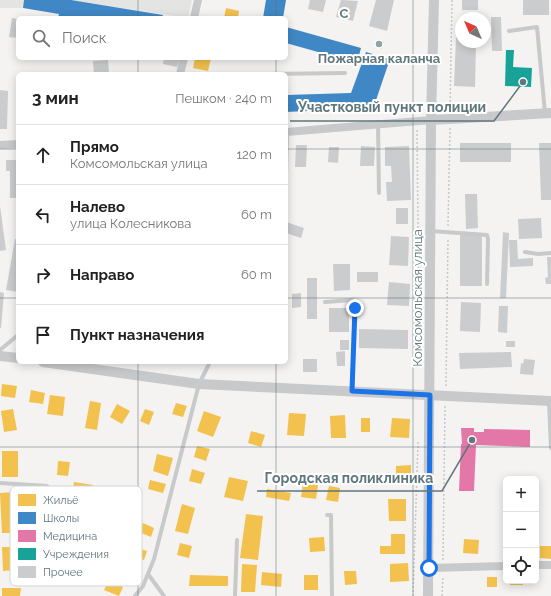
<!DOCTYPE html>
<html lang="ru">
<meta charset="utf-8">
<style>
:root{--surface:#fff;--page:#f6f6f6;--text:#222;--muted:#767676;--line:#e0e0e0}
body{margin:0;font-family:Raleway,sans-serif;background:var(--page);color:var(--text)}
.controls{position:absolute;right:12px;bottom:12px;display:grid;overflow:hidden;border-radius:6px;box-shadow:0 2px 10px #0003}
.controls button{width:36px;height:36px;display:grid;place-items:center;padding:0;border:0;border-bottom:1px solid var(--line);background:var(--surface);color:var(--text);font:20px sans-serif}
.compass{position:absolute;left:455px;top:12px;width:36px;height:36px;border-radius:50%;background:var(--surface);box-shadow:0 2px 10px #0003;rotate:316deg}
.stop{position:absolute;width:12px;height:12px;margin:-9px;border:3px solid #1a73e8;border-radius:50%;background:#fff}
.stop.end{background:#1a73e8;border-color:#fff;box-shadow:0 1px 4px #0008}
.list{margin:0;padding:0;list-style:none}
h2{display:flex;justify-content:space-between;align-items:center;height:52px;margin:0;padding:0 16px;font-size:17px}
h2 small{font-size:13px;font-weight:400;color:var(--muted)}
.list li{display:grid;grid-template-columns:26px 1fr auto;gap:12px;align-items:center;box-sizing:border-box;height:60px;padding:0 16px;border-top:1px solid var(--line)}
.list b{display:block;font-size:15px;white-space:nowrap}
.list p{margin:0;font-size:13px;white-space:nowrap;color:var(--muted)}
.list em{font-size:13px;font-style:normal;color:var(--muted)}
.icon{flex:none;width:22px;height:22px;fill:none;stroke:currentColor;stroke-width:2;stroke-linecap:round;stroke-linejoin:round}
.map{position:relative;flex:none;width:551px;height:596px;overflow:hidden}
.search{position:absolute;background:var(--surface);box-shadow:0 2px 10px #0003;left:16px;top:16px;width:272px;height:44px;display:flex;align-items:center;gap:10px;box-sizing:border-box;padding:0 14px;border-radius:6px;color:var(--muted);font-size:15px}
.panel{position:absolute;background:var(--surface);box-shadow:0 2px 10px #0003;left:16px;top:72px;width:272px;height:292px;border-radius:6px}
.map>svg:first-child{display:block}
</style>
<div class="map">
<svg width="551" height="596" viewBox="0 0 551 596">
<rect width="100%" height="100%" fill="#f4f3f2"/>
<g fill="#e4e5e3">
<polygon points="0,0 24,0 23,8 0,8"/>
<polygon points="71,0 192,0 188,18"/>
</g>
<g fill="#f2c14e">
<polygon points="226,8 239,11 238,18 224,18"/>
<polygon points="195,58 211,58 208,71 193,68"/>
<polygon points="2,384 17,386 15,398 1,396"/>
<polygon points="31,390 45,393 43,404 29,402"/>
<polygon points="50,395 65,397 63,416 47,414"/>
<polygon points="90,401 101,403 97,430 85,428"/>
<polygon points="176,403 187,406 183,417 172,414"/>
<polygon points="117,404 130,411 122,424 110,417"/>
<polygon points="13,409 17,430 4,432 1,411"/>
<polygon points="145,409 154,412 149,425 140,421"/>
<polygon points="204,411 221,417 213,437 197,431"/>
<polygon points="289,413 306,414 304,436 287,435"/>
<polygon points="345,415 346,438 331,438 330,416"/>
<rect x="361" y="418" width="9" height="14"/>
<polygon points="392,418 410,419 409,438 390,437"/>
<polygon points="251,431 265,435 261,447 248,443"/>
<polygon points="197,446 210,449 206,461 194,457"/>
<rect x="2" y="451" width="16" height="26"/>
<polygon points="157,454 173,458 168,476 153,471"/>
<polygon points="58,461 70,462 68,476 57,475"/>
<polygon points="411,465 411,477 396,478 396,466"/>
<polygon points="192,469 205,473 201,484 189,481"/>
<polygon points="229,477 248,481 243,501 224,497"/>
<polygon points="150,480 166,484 163,493 148,489"/>
<polygon points="74,482 93,485 87,522 68,519"/>
<polygon points="303,484 318,485 316,499 301,497"/>
<polygon points="329,486 340,488 338,502 326,500"/>
<polygon points="267,489 291,493 289,501 266,497"/>
<polygon points="14,492 16,533 2,533 0,493"/>
<polygon points="388,499 406,499 406,521 389,521"/>
<polygon points="182,504 195,508 188,534 175,531"/>
<polygon points="246,514 263,516 258,560 240,558"/>
<polygon points="143,523 154,528 151,537 139,532"/>
<polygon points="391,534 405,534 405,554 380,554 380,546 391,546"/>
<polygon points="324,537 325,551 310,552 309,538"/>
<polygon points="464,539 479,540 478,554 463,553"/>
<polygon points="180,543 192,546 189,558 177,555"/>
<polygon points="132,546 147,551 144,560 129,555"/>
<polygon points="540,546 551,546 551,559 540,558"/>
<polygon points="2,547 15,547 16,570 3,571"/>
<polygon points="408,563 409,581 390,582 390,564"/>
<polygon points="242,564 257,565 255,592 241,592"/>
<polygon points="344,571 356,571 357,584 345,585"/>
<polygon points="262,572 282,574 281,587 261,585"/>
<polygon points="190,575 228,576 228,586 189,586"/>
<rect x="304" y="575" width="14" height="15"/>
<rect x="487" y="577" width="10" height="10"/>
<polygon points="109,580 123,587 119,596 104,590"/>
<rect x="510" y="581" width="13" height="4"/>
<polygon points="2,588 21,588 20,596 2,596"/>
</g>
<g fill="#3f88c5">
<polygon points="24,0 71,0 163,15 162,18 58,18 59,14 23,8"/>
<polygon points="266,0 286,0 283,18 263,18"/>
<polygon points="286,27 361,48 357,63 286,43"/>
<polygon points="366,52 390,59 374,106 348,106 349,109 286,112 286,95 351,93"/>
</g>
<polygon fill="#e377a8" points="461,428 474,428 474,432 484,432 484,429 530,430 530,447 476,445 474,491 459,491 461,444 462,444"/>
<polygon fill="#17a398" points="506,50 514,50 513,67 532,68 531,87 505,86"/>
<g fill="#cbcccd">
<polygon points="310,0 326,0 323,12 308,9"/>
<polygon points="341,0 358,1 353,21 336,17"/>
<polygon points="376,0 394,0 387,31 369,26"/>
<rect x="462" y="0" width="16" height="10"/>
<rect x="523" y="0" width="26" height="15"/>
<polygon points="491,17 501,17 502,51 492,51"/>
<polygon points="12,18 18,19 18,38 9,37"/>
<polygon points="456,37 461,37 461,42 476,42 475,87 454,86"/>
<polygon points="378,39 384,42 381,49 375,46"/>
<polygon points="164,58 180,58 177,67 163,64"/>
<polygon points="108,60 109,74 94,74 93,61"/>
<polygon points="0,90 8,91 7,129 0,129"/>
<rect x="460" y="143" width="51" height="19"/>
<polygon points="539,143 551,143 551,200 541,200"/>
<polygon points="296,145 307,145 306,167 295,167"/>
<polygon points="361,146 375,147 374,166 360,166"/>
<polygon points="409,146 411,200 387,201 386,182 392,182 391,166 385,166 385,147"/>
<polygon points="329,147 339,147 338,163 328,162"/>
<polygon points="6,160 18,160 18,198 10,198 10,171 6,171"/>
<polygon points="465,194 477,194 478,228 466,229"/>
<polygon points="0,206 6,250 0,251"/>
<rect x="396" y="208" width="12" height="16"/>
<polygon points="541,218 542,238 519,239 518,219"/>
<polygon points="286,222 304,228 301,238 286,233"/>
<polygon points="503,232 509,233 506,298 500,298"/>
<polygon points="460,234 482,235 482,286 460,286"/>
<polygon points="391,236 409,237 408,266 389,265"/>
<polygon points="15,239 18,239 18,292 6,290"/>
<polygon points="509,240 517,240 518,259 533,258 533,266 510,267"/>
<polygon points="547,257 551,257 551,284 546,284 545,278 548,277"/>
<polygon points="333,264 350,264 350,290 334,291"/>
<rect x="357" y="272" width="21" height="10"/>
<rect x="307" y="278" width="10" height="41"/>
<polygon points="389,282 410,284 409,306 387,305"/>
<polygon points="0,292 4,293 1,328 0,328"/>
<polygon points="301,293 301,307 292,308 292,294"/>
<polygon points="461,302 481,303 480,332 460,331"/>
<polygon points="499,306 508,306 507,333 498,332"/>
<rect x="329" y="308" width="20" height="24"/>
<polygon points="359,329 408,330 408,349 359,348"/>
<rect x="340" y="340" width="9" height="10"/>
<rect x="506" y="341" width="9" height="6"/>
<polygon points="345,351 345,366 337,366 336,352"/>
<polygon points="511,352 512,367 460,369 459,353"/>
<rect x="303" y="359" width="14" height="13"/>
<polygon points="524,359 535,360 533,375 520,374 521,363 523,364"/>
</g>
<g fill="none" stroke-linecap="round" stroke-linejoin="round">
<g stroke="#c5c7c8" stroke-width="1.5" stroke-dasharray="2 2" stroke-linecap="butt">
<polyline points="450,110 452,0"/>
<polyline points="417,130 419,322"/>
<polyline points="448,226 450,128"/>
<polyline points="446,386 448,238"/>
<polyline points="443,560 445,406"/>
<polyline points="413,596 418,442"/>
<polyline points="442,596 443,576"/>
</g>
<g stroke="#c8c9ca" stroke-width="4">
<polyline points="509,31 537,27 545,113"/>
<polyline points="267,74 345,73"/>
<polyline points="378,125 379,193"/>
<polyline points="286,175 287,132"/>
<polyline points="431,231 487,235 488,239 487,284"/>
<polyline points="525,252 538,254 551,253"/>
<polyline points="325,302 352,300 355,303 352,391"/>
<polyline points="0,350 18,335"/>
<polyline points="549,402 551,448"/>
<polyline points="0,483 47,486"/>
<polyline points="327,515 331,515 332,596"/>
<polyline points="148,574 164,596"/>
<polyline points="135,596 143,586 154,559 199,384 210,362"/>
<polyline points="235,596 237,540"/>
</g>
<g stroke="#c8c9ca" stroke-width="8">
<polyline points="194,18 198,0"/>
<polyline points="180,74 184,58"/>
<polyline points="286,132 431,120"/>
<polyline points="0,145 18,144"/>
<polyline points="536,565 551,565"/>
<polyline points="429,568 506,566"/>
</g>
<g stroke="#c8c9ca" stroke-width="10">
<polyline points="431,120 551,113"/>
<polyline points="0,356 18,358"/>
<polyline points="43,362 199,384 551,401"/>
<polyline points="428,596 431,120 434,0"/>
</g>
</g>
<g fill="none" stroke-linecap="round" stroke-linejoin="round">
<polyline stroke="#1a73e8" stroke-width="5" points="355,308 352,391 430,395 429,568"/>
</g>
<path fill="none" stroke="#5f777d" stroke-width="1" stroke-opacity="0.55" d="M138 0V18M276 0V18M413 0V596M138 58V74M276 58V74M0 149H18M286 149H551M0 298H18M286 298H551M138 362V596M276 362V596M0 447H551"/>
<circle fill="#93a2a6" stroke="#fff" stroke-width="1.5" cx="379" cy="44" r="4"/>
<g text-anchor="middle" dominant-baseline="central" stroke-width="4" stroke-linejoin="round" paint-order="stroke">
<g font-size="13" font-weight="bold" fill="#5f777d" stroke="#fff">
<text x="379" y="58">Пожарная каланча</text>
</g>
<g font-size="13" fill="#5f777d" stroke="#fff">
<text transform="translate(417 298) rotate(-90)">Комсомольская улица</text>
</g>
</g>
<rect x="10" y="486" width="132" height="100" rx="6" fill="#fff" stroke="#cfd6d8" stroke-width="1"/>
<rect x="18" y="494" width="18" height="12" fill="#f2c14e"/>
<rect x="18" y="512" width="18" height="12" fill="#3f88c5"/>
<rect x="18" y="530" width="18" height="12" fill="#e377a8"/>
<rect x="18" y="548" width="18" height="12" fill="#17a398"/>
<rect x="18" y="566" width="18" height="12" fill="#cbcccd"/>
<g font-size="11" fill="#5f777d">
<text x="43" y="504">Жильё</text>
<text x="43" y="522">Школы</text>
<text x="43" y="540">Медицина</text>
<text x="43" y="558">Учреждения</text>
<text x="43" y="576">Прочее</text>
</g>
<g font-size="13" text-anchor="middle" font-weight="bold" fill="#5f777d" stroke="#fff" stroke-width="4" stroke-linejoin="round" paint-order="stroke">
<text x="344" y="18">C</text>
</g>
<path fill="none" stroke="#5f777d" stroke-width="1.5" d="M523 82L494 121H290M472 440L442 491H257"/>
<g fill="#5f777d" stroke="#fff" stroke-width="1.5">
<circle cx="523" cy="82" r="4"/>
<circle cx="472" cy="440" r="4"/>
</g>
<g font-size="14" text-anchor="middle" font-weight="bold" fill="#5f777d" stroke="#fff" stroke-width="4" stroke-linejoin="round" paint-order="stroke">
<text x="392" y="112">Участковый пункт полиции</text>
<text x="349" y="483">Городская поликлиника</text>
</g>
</svg>
<div class="controls">
<button>+</button>
<button>−</button>
<button><svg class="icon" aria-label="locate" viewBox="0 0 24 24"><circle cx="12" cy="12" r="6"/><path d="M12 2v4M12 18v4M2 12h4M18 12h4"/></svg></button>
</div>
<svg class="compass" viewBox="-18 -18 36 36"><path d="M0-13l5 13h-10z" fill="#e53935"/><path d="M0 13l5-13h-10z" fill="#767676"/></svg>
<div class="stop" style="left:429px;top:568px"></div>
<div class="stop end" style="left:355px;top:308px"></div>
<div class="search"><svg class="icon" aria-label="search" viewBox="0 0 24 24"><circle cx="10" cy="10" r="6"/><path d="M15 15l6 6"/></svg>Поиск</div>
<section class="panel">
<h2>3 мин<small>Пешком · 240 m</small></h2>
<ul class="list">
<li><svg class="icon" aria-label="ahead" viewBox="0 0 24 24"><path d="M12 20V5M6 11l6-6 6 6"/></svg><div><b>Прямо</b><p>Комсомольская улица</p></div><em>120 m</em></li>
<li><svg class="icon" aria-label="left" viewBox="0 0 24 24"><path d="M17 20v-9H6M10 6l-5 5 5 5"/></svg><div><b>Налево</b><p>улица Колесникова</p></div><em>60 m</em></li>
<li><svg class="icon" aria-label="right" viewBox="0 0 24 24"><path d="M7 20v-9h11M14 6l5 5-5 5"/></svg><div><b>Направо</b></div><em>60 m</em></li>
<li><svg class="icon" aria-label="arrive" viewBox="0 0 24 24"><path d="M6 21V4h12l-3 4 3 4H6"/></svg><div><b>Пункт назначения</b></div></li>
</ul>
</section>
</div>
